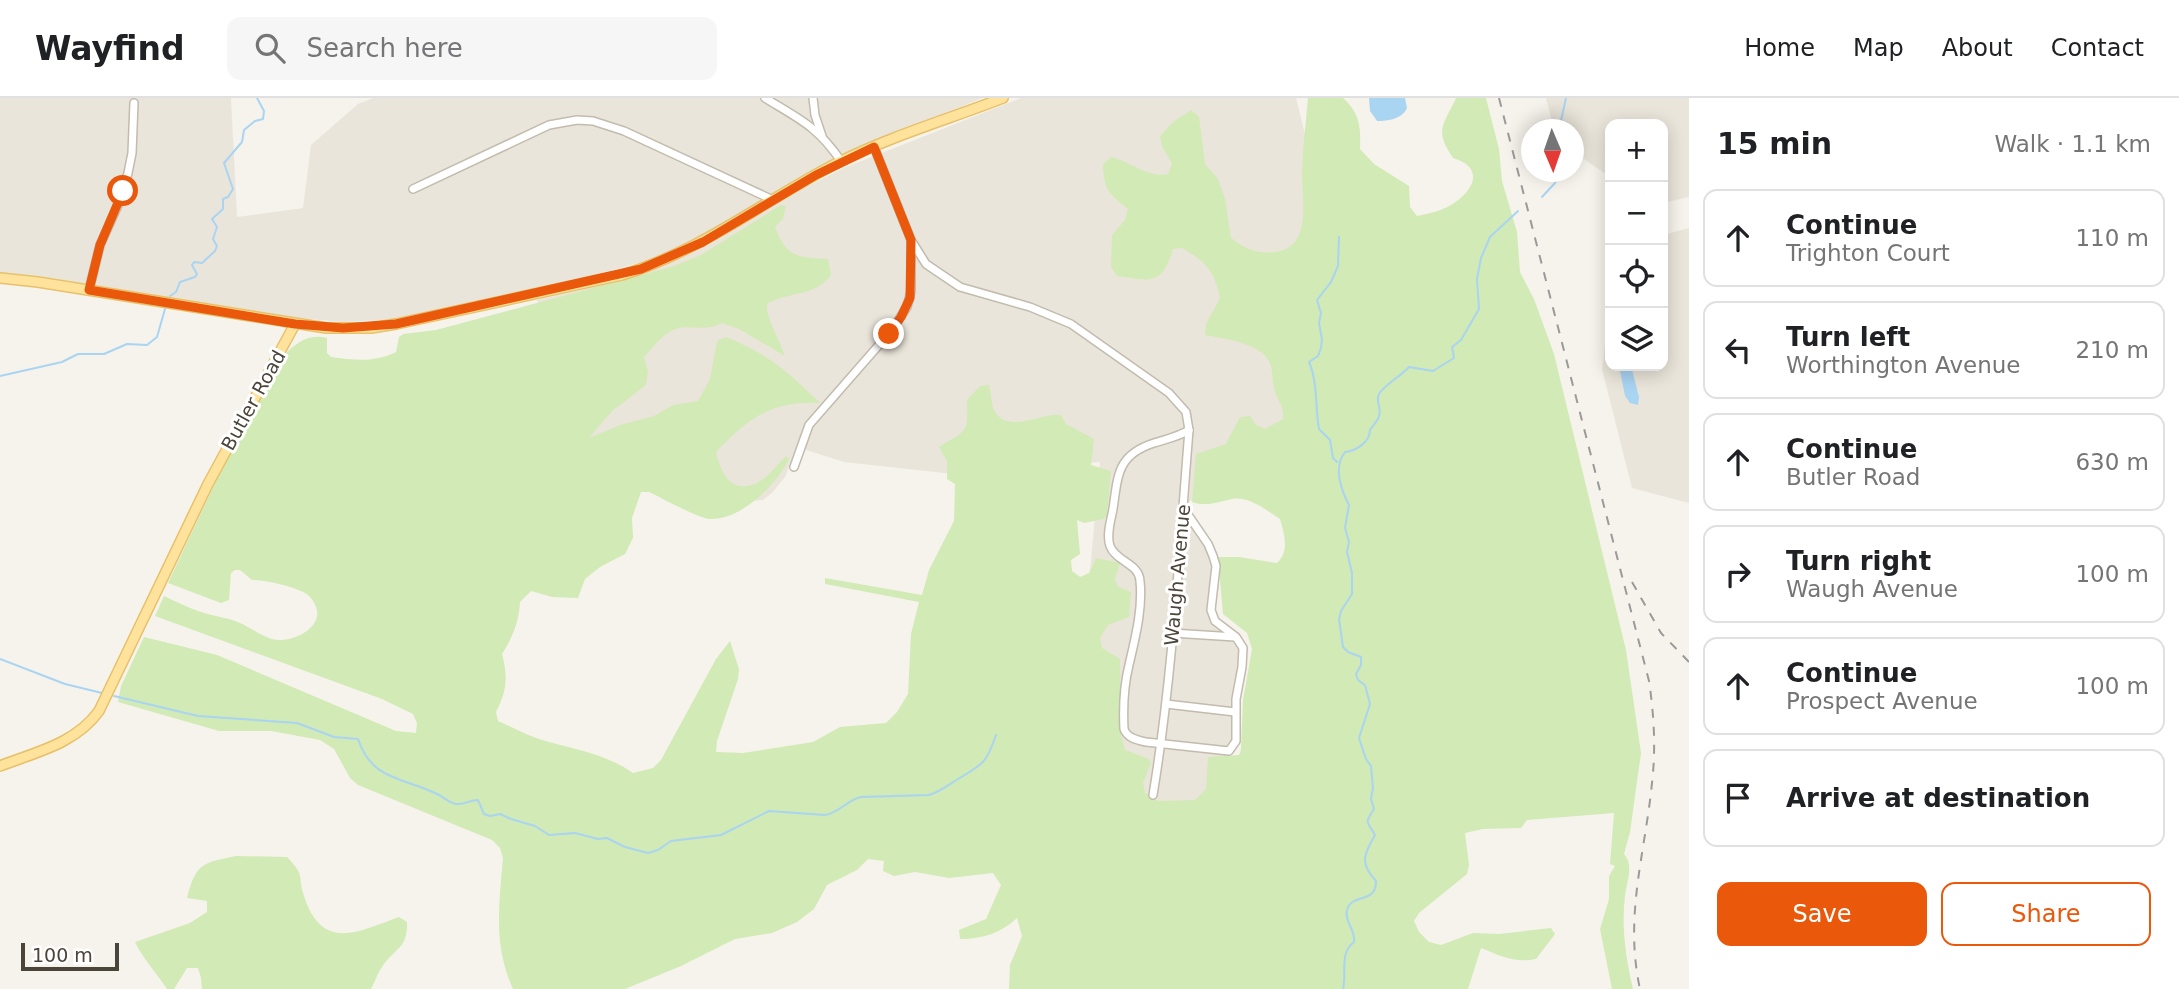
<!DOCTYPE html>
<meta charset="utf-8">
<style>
:root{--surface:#fff;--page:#f6f6f6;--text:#202124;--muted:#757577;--line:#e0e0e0;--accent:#ea580c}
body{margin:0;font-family:"DejaVu Sans",sans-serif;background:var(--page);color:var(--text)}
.controls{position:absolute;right:21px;top:21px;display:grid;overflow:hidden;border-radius:14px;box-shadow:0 4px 18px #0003}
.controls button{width:63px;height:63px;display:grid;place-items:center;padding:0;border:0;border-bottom:2px solid var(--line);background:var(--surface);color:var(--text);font:35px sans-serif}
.compass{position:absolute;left:1521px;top:21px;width:63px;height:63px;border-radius:50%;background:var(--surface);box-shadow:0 4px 18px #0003;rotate:178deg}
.scale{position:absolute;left:21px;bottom:18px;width:98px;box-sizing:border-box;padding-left:7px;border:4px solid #4b4439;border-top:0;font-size:19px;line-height:24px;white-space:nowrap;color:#4b4439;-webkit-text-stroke:5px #fff;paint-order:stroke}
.stop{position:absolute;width:21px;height:21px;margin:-16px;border:5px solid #ea580c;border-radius:50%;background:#fff}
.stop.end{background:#ea580c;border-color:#fff;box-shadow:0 2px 7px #0008}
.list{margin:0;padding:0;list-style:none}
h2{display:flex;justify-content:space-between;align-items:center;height:91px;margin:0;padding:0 28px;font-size:30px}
h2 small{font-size:23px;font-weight:400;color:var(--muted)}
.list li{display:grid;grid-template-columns:46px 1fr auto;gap:21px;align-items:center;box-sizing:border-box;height:98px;margin:0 14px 14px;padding:0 14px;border:2px solid var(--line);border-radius:14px}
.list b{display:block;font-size:26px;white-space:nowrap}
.list p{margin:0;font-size:23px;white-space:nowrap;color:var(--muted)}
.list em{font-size:23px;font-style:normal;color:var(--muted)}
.actions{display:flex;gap:14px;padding:21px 28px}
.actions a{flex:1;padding:16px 0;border:2px solid var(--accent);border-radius:14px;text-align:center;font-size:24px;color:var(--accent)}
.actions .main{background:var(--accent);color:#fff}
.icon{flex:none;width:38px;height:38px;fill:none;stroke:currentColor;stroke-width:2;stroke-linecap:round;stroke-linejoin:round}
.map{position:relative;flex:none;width:1689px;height:891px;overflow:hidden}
header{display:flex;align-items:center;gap:42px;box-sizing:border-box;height:98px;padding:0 35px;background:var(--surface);border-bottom:2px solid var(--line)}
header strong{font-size:33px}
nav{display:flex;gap:38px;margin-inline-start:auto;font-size:24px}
.search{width:490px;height:63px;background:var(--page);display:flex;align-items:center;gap:18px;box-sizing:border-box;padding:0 24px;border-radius:14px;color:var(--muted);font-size:26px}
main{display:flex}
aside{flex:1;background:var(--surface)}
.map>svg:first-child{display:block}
</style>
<header>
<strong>Wayfind</strong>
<div class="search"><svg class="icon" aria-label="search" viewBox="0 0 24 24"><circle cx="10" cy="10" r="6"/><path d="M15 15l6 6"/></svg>Search here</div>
<nav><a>Home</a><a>Map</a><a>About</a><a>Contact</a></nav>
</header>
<main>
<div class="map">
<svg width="1689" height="891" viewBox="0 0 1689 891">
<rect width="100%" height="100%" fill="#f6f3ec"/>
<g fill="#eae5da">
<polygon points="0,0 231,0 237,119 303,110 311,47 358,6 373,0 982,0 836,60 678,151 656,160 595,177 421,216 395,221 344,224 296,220 39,178 0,175"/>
<polygon points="1021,0 1296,0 1330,138 1278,369 1190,403 1185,408 1195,435 1206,448 1212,461 1208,512 1214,529 1236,542 1240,553 1233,611 1233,643 1216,711 1070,694 1100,364 944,375 844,364 797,349 785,379 772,395 763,402 749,403 574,357 537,202 624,182 660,170 707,148 800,92 846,69"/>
<polygon points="1546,0 1689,0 1689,99 1663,105 1663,26 1610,26 1610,79 1574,54 1574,32 1554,31"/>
<polygon points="1689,130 1689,405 1632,390 1602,271 1610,205 1610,268 1663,268 1663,137"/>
</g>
<g fill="#d2eab5">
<path d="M1308 0H1343C1360 15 1361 30 1360 51L1374 66 1409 88 1410 109 1417 118C1426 116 1437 114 1445 110 1469 99 1490 71 1453 60 1434 32 1443 28 1456 0H1486L1499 51 1502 83 1517 134 1520 174 1534 201 1554 256 1626 552 1641 655 1630 734 1624 756C1634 767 1627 783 1625 798 1621 829 1626 861 1633 891H1612L1600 831 1609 801V778L1615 768 1610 766 1614 715 1527 722 1521 730 1483 731 1465 735 1469 767 1467 776 1419 815 1414 823 1419 834 1429 844 1441 847 1473 835 1499 836 1551 830 1555 836 1536 861C1515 865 1500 858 1481 850L1468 891H1009L1010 867 1022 838 1017 820C1001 835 983 841 960 841L959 832 986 821 1001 787 993 775 949 780 915 774 894 778 883 773 884 763 868 761 857 772 827 787 814 811 797 824 772 835 735 841 681 868 625 891H513C493 847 499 807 503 760L500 750 492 742 358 687 350 680 334 651 320 642 271 633H219L118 604 121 588 144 539 217 557 396 633 416 635 417 625 413 616 382 601 155 518 164 498C175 503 187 509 198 513 212 518 227 519 240 525 252 530 266 542 279 542 302 542 332 522 309 498 299 489 265 482 252 482L240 472H235L231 475 229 502 221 505 168 485 218 379 283 258C296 245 308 235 327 240V255L331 259C354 262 374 265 396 254L399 239 403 236 436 232 671 169 701 157 781 107 786 108 783 121 775 129C787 160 797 159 828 161L831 177C814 200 787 193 767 206 766 221 780 242 785 258L739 231 722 225C704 235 689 225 673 232 662 237 652 250 644 259L648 273 646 287 612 313 589 340 620 327 654 318 673 307 698 303 710 281 717 243 726 239C768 256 788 274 820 305 770 303 749 320 716 354 721 374 730 397 757 385 767 380 777 367 786 358L789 361C777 386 741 423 709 421 698 420 662 400 649 394H641L632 420 633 440 625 456 600 469 585 481 578 500 552 499 531 493 520 504C519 523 513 539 502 556 508 579 507 593 496 614L498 623C512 629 526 637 539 641 572 651 605 655 633 675L653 670 661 662 716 561 730 543 739 571 738 581 717 643 716 654 743 655 813 644 840 629 886 625 897 614 908 596 911 536 919 504 825 486V480L922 497 929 472 954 423 955 386 947 381V363L939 349C967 332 968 336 967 302L980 288 989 287C991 294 991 303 993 310 1005 338 1040 315 1061 317L1066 326 1094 341 1091 367 1111 373 1107 417 1104 421 1084 425 1077 422 1080 456 1071 462 1072 473 1080 479 1089 475 1096 460 1120 465 1115 481 1117 488 1131 494 1129 519 1108 527 1100 540 1102 550 1120 561 1121 638 1125 652 1149 661 1151 665 1143 685 1145 695 1158 703 1195 702 1206 691 1208 659 1239 657 1241 652 1243 602 1252 551 1247 535 1223 516 1218 459H1239L1277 465C1290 454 1284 435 1280 421 1266 412 1249 398 1232 401 1218 404 1207 409 1192 404L1196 356 1226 346 1240 319 1250 318 1256 327 1265 331 1283 321C1284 306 1277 303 1274 290 1272 283 1273 275 1271 268 1265 245 1225 241 1205 237L1206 226 1220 200C1214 172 1206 164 1182 150L1173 151C1162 188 1151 183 1117 178L1111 169 1112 137 1125 122 1128 111C1108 95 1104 92 1103 66L1111 59C1130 63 1149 81 1168 76L1172 66 1162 48 1160 38 1173 24 1191 12 1199 19 1205 66 1218 81 1225 101 1231 140C1245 151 1257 156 1276 154 1314 149 1301 97 1302 71 1303 47 1306 23 1308 0Z"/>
<path d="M236 758 287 759C306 779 297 776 304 798 322 854 358 834 399 819L407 824C408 851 394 850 382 869 377 876 375 884 371 891H202L201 880 198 870H187L174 891H167C158 877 141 858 135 844L190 825 207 814V803L187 800C196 765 202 765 236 758Z"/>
</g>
<g fill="#a9d4f2">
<path d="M1369 0H1405L1407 10C1402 21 1388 23 1377 23L1370 13Z"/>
<polygon points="1619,268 1631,268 1639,299 1638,307 1630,305 1625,298"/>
</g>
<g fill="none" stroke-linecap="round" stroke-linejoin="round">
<g stroke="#a9d4f2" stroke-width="2">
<polyline points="1559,32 1566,0"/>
<polyline points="1542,99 1555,85 1558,74"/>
<polyline points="170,198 176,194 180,184 195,179 197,176 192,167 194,164 202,165 215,153 217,148 213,141 217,129 212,121 223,111 223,101 228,99 233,91 224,65 242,44 244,32 255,23 263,21 264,13 257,0"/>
<polyline points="0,278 62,264 78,256 104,256 127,246 147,247 157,239 165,211"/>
<path d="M1337 364 1333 360 1330 342 1319 331C1315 310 1318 284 1309 264L1318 258 1321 250 1322 242 1319 225 1321 215 1317 202 1331 184 1338 168 1339 139"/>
<polyline points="0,561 65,586 102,595"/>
<path d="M114 598 198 618 297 625 334 639 358 641C372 683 403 679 437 696 444 699 449 705 456 706 464 707 470 702 478 702L484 716 490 718 500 716 511 721 535 728 549 737 575 735 598 741 607 740 625 749 648 755 658 752 671 743 721 737 769 713 825 717C839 715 847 702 861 699L929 697C940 694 948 687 958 681 983 666 986 666 996 637"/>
<path d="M1343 891C1347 875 1339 855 1354 844 1356 832 1344 824 1347 812 1352 794 1376 807 1376 783 1359 765 1364 756 1375 737 1367 723 1364 726 1374 711L1371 701 1373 690 1371 668 1366 661 1359 640 1370 606 1365 587 1358 582 1356 576 1361 567V559L1348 554 1343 549 1339 521 1341 513 1352 496V475L1347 454 1349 444 1345 430 1349 407C1341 392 1333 369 1345 354 1356 353 1370 344 1370 332 1373 327 1378 323 1379 318 1382 310 1375 303 1379 296 1382 289 1402 277 1409 269L1433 273 1454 260 1452 249 1461 242 1479 211 1477 181 1481 160 1490 139 1518 113"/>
</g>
<g stroke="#c2bbae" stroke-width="10">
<g id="minor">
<path d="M765 0C799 21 817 28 841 63"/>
<polyline points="813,0 815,17 822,38"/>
<path d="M874 49 911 142 926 166 960 189 1030 209 1071 226 1169 295 1186 314 1189 332C1179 454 1173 576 1153 697"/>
<polyline points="413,91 549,27 577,22 593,23 624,33 773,102"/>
<polyline points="89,192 100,147 119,105 128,75 132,55 134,5"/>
<polyline points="794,369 809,327 892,232 907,209 911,193 911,143"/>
<path d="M1184 411 1208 446 1213 458 1216 468 1211 512 1215 523 1236 539 1243 550 1242 569 1236 601V643L1229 653 1146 644C1137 642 1127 640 1124 631 1123 611 1124 587 1129 567 1135 541 1143 511 1140 483 1139 465 1116 464 1110 448 1106 437 1111 422 1113 411 1118 377 1117 357 1154 345 1166 341 1178 339 1189 332"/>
<polyline points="1172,535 1235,539"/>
<polyline points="1166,606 1235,614"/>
</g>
</g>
<g stroke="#e6c16a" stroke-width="12">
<g id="major">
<path d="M0 180 38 184 326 230H371L396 226 622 177C702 153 766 101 839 64 891 38 949 21 1003 0"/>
<path d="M0 668C36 654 75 646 99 613L208 386 295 226"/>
</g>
</g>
<use href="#minor" stroke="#fff" stroke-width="7"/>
<use href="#major" stroke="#ffe39c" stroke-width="9"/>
<g stroke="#9a9a9a" stroke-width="2" stroke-dasharray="9 9" stroke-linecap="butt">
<path d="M1499 0 1649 583C1654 617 1656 650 1652 685 1645 756 1624 818 1640 891"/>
<polyline points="1632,484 1661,535 1689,564"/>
</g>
</g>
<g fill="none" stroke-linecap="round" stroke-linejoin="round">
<polyline stroke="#ea580c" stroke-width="9" points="123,93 100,147 89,192 295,226 343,230 396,226 641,171 703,144 816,77 874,49 911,142 910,200 901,219 889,236"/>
</g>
<g text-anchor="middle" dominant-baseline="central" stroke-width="6" stroke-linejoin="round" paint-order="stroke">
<g font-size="19" fill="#4b4439" stroke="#fff">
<text transform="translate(253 302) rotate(-61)">Butler Road</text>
<text transform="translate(1177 477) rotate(-85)">Waugh Avenue</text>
</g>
</g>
</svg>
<div class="controls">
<button>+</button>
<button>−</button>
<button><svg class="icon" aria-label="locate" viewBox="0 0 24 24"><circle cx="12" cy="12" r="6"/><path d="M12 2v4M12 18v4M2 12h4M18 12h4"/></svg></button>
<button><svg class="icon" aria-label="layers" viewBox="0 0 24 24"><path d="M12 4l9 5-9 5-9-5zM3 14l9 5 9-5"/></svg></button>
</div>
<svg class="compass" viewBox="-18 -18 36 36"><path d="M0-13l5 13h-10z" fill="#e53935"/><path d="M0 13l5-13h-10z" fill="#757577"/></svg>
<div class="scale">100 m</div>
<div class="stop" style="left:123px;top:93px"></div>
<div class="stop end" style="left:889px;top:236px"></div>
</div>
<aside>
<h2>15 min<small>Walk · 1.1 km</small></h2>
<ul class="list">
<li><svg class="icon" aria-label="ahead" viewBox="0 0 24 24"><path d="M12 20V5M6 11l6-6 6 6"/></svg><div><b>Continue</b><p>Trighton Court</p></div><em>110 m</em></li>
<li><svg class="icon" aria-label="left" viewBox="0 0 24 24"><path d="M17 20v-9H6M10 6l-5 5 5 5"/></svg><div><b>Turn left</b><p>Worthington Avenue</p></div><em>210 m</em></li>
<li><svg class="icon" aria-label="ahead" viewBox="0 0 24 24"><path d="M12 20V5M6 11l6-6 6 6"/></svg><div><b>Continue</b><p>Butler Road</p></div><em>630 m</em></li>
<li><svg class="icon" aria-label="right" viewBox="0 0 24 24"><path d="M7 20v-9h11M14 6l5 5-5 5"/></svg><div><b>Turn right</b><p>Waugh Avenue</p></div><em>100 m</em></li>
<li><svg class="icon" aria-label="ahead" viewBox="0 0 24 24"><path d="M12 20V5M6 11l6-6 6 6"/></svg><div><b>Continue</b><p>Prospect Avenue</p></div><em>100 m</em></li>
<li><svg class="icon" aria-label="arrive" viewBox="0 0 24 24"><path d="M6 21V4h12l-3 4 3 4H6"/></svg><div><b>Arrive at destination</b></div></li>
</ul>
<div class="actions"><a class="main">Save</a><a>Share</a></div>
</aside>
</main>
